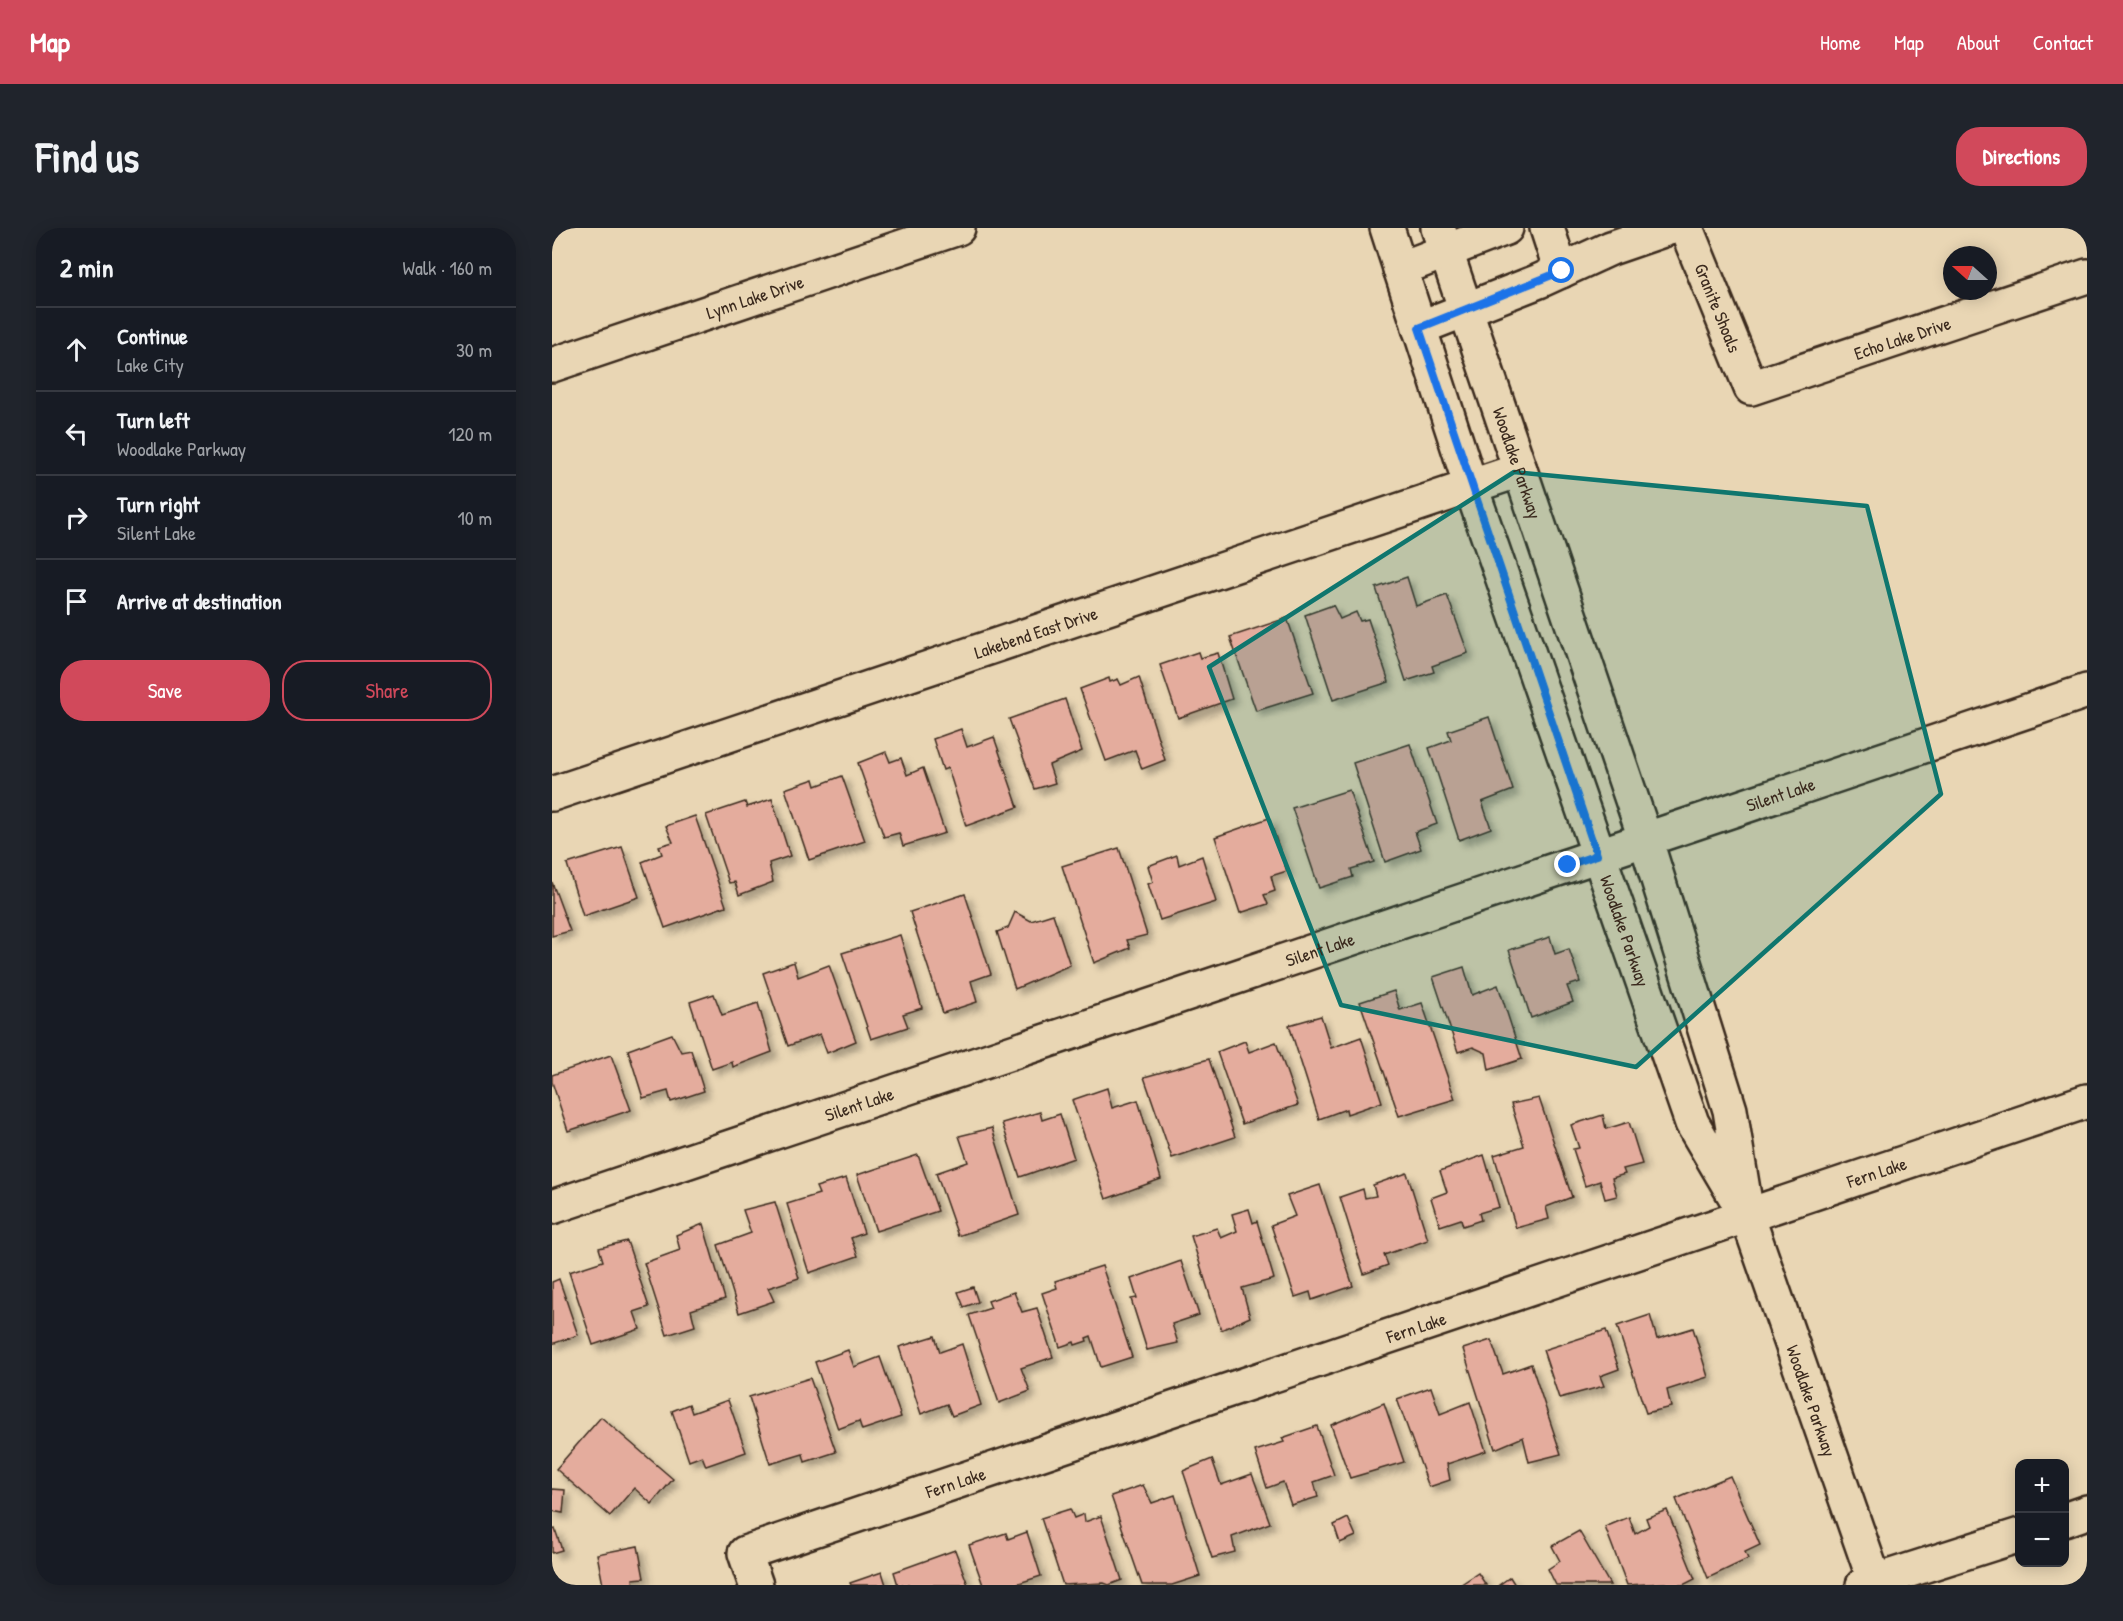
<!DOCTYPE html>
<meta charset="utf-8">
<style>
:root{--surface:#171b24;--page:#20242c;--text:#f1f3f6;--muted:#9ea1a6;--line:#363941;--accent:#d1495b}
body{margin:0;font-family:"Patrick Hand",sans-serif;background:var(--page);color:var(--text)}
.controls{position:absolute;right:18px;bottom:18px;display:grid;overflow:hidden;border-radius:12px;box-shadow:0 3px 15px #0003}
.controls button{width:54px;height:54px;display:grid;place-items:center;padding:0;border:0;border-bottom:2px solid var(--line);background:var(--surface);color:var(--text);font:30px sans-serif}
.compass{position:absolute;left:1391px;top:18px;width:54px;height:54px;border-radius:50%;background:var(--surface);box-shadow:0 3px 15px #0003;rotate:291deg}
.stop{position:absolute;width:18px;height:18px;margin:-14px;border:4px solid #1a73e8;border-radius:50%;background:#fff}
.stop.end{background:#1a73e8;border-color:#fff;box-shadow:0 2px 6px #0008}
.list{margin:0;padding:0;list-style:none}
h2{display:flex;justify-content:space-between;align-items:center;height:78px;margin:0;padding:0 24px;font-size:26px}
h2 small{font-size:20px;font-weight:400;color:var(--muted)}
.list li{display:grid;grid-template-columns:39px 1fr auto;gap:18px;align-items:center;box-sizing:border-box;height:84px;padding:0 24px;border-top:2px solid var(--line)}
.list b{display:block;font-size:22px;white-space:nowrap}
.list p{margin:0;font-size:20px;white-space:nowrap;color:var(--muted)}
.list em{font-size:20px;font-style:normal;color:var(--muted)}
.actions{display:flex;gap:12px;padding:18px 24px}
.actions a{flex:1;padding:14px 0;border:2px solid var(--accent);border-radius:24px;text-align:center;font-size:21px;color:var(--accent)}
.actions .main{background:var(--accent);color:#fff}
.icon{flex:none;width:33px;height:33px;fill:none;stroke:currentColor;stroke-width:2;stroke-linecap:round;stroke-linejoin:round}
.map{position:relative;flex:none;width:1535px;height:1357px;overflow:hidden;border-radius:24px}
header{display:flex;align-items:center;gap:36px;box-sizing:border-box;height:84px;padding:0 30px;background:var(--accent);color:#fff}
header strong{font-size:28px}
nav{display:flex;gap:33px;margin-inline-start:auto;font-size:21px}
.intro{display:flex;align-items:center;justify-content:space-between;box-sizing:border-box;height:144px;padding:0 36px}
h1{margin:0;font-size:42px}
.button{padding:15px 27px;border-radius:24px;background:var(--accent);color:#fff;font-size:21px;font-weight:700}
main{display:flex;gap:36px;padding:0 36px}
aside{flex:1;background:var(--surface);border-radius:24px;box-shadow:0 3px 15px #0003}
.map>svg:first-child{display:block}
</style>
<header>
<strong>Map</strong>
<nav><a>Home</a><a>Map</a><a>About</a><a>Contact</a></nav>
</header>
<div class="intro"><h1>Find us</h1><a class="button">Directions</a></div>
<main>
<aside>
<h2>2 min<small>Walk · 160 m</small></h2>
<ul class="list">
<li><svg class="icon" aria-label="ahead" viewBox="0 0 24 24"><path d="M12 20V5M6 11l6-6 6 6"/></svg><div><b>Continue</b><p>Lake City</p></div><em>30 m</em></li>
<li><svg class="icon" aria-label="left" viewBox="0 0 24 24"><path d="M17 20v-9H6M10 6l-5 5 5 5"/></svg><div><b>Turn left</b><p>Woodlake Parkway</p></div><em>120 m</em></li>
<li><svg class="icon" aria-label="right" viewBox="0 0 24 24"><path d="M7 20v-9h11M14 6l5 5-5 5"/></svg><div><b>Turn right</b><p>Silent Lake</p></div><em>10 m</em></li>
<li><svg class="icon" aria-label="arrive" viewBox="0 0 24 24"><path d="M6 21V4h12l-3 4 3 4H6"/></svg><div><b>Arrive at destination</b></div></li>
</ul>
<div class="actions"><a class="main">Save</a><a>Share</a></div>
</aside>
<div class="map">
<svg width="1535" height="1357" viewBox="0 0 1535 1357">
<defs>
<filter id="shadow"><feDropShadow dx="5.5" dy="5.5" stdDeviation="3" flood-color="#0004"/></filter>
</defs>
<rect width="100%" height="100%" fill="#e9d6b4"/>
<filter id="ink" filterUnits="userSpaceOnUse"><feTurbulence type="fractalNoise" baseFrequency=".0167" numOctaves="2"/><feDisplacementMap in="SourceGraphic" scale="12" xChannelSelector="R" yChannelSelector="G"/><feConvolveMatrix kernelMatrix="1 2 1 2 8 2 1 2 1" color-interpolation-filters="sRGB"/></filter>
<g filter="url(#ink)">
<g fill="#e4ac9d" stroke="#3b2a1e" stroke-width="1.5" filter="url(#shadow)">
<polygon points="855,349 864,378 895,367 916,425 880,438 882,444 854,453 824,360"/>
<polygon points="781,377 788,391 804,384 808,393 816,391 837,454 781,472 753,387"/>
<polygon points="735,390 761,465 704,483 678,409"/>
<polygon points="646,424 648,430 666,425 680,471 626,490 608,437"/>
<polygon points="587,449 613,532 590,541 583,522 554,533 528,461 557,450 558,454 566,451 569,457"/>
<polygon points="513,471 530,523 497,537 503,555 483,561 457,491"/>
<polygon points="937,489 961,562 930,574 939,600 907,612 877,520 899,512 896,503"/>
<polygon points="409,501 415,519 442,509 466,579 414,598 396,540 391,542 381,511"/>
<polygon points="858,516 885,596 863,604 869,621 833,634 801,535"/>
<polygon points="334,524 338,534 349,530 355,547 371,540 393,605 351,618 347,605 332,609 306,535"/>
<polygon points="290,548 313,613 257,632 233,561 262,551 264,558"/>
<polygon points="797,562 822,634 799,641 801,649 767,660 740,580"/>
<polygon points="220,571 238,628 217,635 221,654 187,667 183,654 177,655 154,587 193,574 195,579"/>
<polygon points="143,588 174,678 113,700 90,634 110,626 107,618 121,614 114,598"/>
<polygon points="717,590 735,643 719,648 723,663 712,667 716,676 688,685 663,609"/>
<polygon points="70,619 87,669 31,688 15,636"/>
<polygon points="567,620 595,707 575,712 578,720 542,735 510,638"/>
<polygon points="625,627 627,637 650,628 664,674 608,692 596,656 601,654 596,638"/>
<polygon points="0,654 18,703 0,708"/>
<polygon points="413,666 439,746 419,753 425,774 391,785 358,684"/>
<polygon points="463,684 479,693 501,686 518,737 463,761 445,704 456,700"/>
<polygon points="348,707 370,780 351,786 356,799 319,811 290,725"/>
<polygon points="998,709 1003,726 1017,721 1028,754 1015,758 1021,774 979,790 957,722"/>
<polygon points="242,734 246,749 277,737 304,813 275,825 268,806 236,818 211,745"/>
<polygon points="912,739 920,767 946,757 970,831 937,842 934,825 921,819 906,824 881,749"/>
<polygon points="842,763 848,782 870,775 903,871 847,888 808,774"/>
<polygon points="162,766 170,787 206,775 220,824 181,839 180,834 160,841 138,774"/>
<polygon points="769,788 779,820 809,809 830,874 795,886 794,881 767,891 737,797"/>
<polygon points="120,806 129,824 139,822 152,863 119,874 116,863 91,870 76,822"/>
<polygon points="693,813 697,824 724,814 746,877 690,896 665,824"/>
<polygon points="59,827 79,882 16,903 0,854 0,847"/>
<polygon points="657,831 683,909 620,930 592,849"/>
<polygon points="555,860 560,880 586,872 609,951 554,971 520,872"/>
<polygon points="987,870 1020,969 994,979 997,991 964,1000 942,927 972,918 959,876"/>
<polygon points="488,884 490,892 508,886 522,930 468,949 450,895"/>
<polygon points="1051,887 1054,901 1077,894 1090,936 1071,941 1073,946 1060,950 1065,968 1053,971 1048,953 1033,958 1021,921 1027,920 1019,897"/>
<polygon points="440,900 467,987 406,1008 384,945 416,934 407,908"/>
<polygon points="366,927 386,983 324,1003 305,947"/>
<polygon points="932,927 947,979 927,985 929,992 911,998 909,991 888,998 879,970 895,964 888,943"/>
<polygon points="855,945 876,1012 832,1027 836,1037 812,1046 788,969 811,961 813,970 824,968 821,957"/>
<polygon points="294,950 312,1005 299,1010 306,1028 257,1045 235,976 267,966 264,959"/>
<polygon points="768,957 801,1058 760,1072 758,1064 743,1069 719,997 743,988 735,968"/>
<polygon points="223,974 247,1050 216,1060 222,1073 187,1085 166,1017 199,1005 191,982"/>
<polygon points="697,981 701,995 705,993 722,1051 690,1060 698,1089 669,1102 639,1008 665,1000 669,1010 685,1003 680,986"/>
<polygon points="151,996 173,1071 139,1082 143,1098 115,1107 92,1035 128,1022 124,1007"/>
<polygon points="75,1013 97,1079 82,1084 88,1101 41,1117 17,1044 51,1033 47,1020"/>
<polygon points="629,1033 647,1087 620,1096 626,1115 595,1122 579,1071 585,1070 579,1051"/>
<polygon points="550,1038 580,1129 549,1139 539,1108 534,1110 535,1113 523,1117 522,1114 508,1119 490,1065 505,1060 503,1053"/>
<polygon points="7,1051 26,1107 0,1116 0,1054"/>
<polygon points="421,1059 426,1074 412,1079 406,1064"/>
<polygon points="462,1064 470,1084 485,1080 501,1129 469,1140 478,1163 447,1175 417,1087 439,1080 436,1073"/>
<polygon points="1098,1087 1105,1111 1141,1100 1156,1149 1115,1162 1119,1179 1094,1185 1065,1098"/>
<polygon points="1054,1102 1067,1141 1048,1148 1052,1158 1007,1170 991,1122"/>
<polygon points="383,1108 388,1124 410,1116 429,1177 400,1188 395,1176 369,1186 347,1119"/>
<polygon points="939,1112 951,1146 979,1136 1009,1226 977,1234 971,1209 943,1221 911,1121"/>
<polygon points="296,1122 302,1139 328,1129 349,1189 310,1202 307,1193 286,1201 263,1134"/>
<polygon points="258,1150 284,1224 253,1234 251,1226 218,1236 197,1169"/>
<polygon points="879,1159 888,1186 918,1174 934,1223 895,1236 898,1252 877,1259 845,1171"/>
<polygon points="176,1172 194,1224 154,1238 150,1228 137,1233 120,1183 137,1176 140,1185"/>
<polygon points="832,1175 852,1234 798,1250 779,1197"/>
<polygon points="49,1189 121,1251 100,1276 82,1260 58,1288 4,1241"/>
<polygon points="765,1198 782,1247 762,1254 766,1269 739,1277 731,1254 715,1260 703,1223 732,1214 730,1210"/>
<polygon points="660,1231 669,1257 700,1246 718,1295 680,1309 683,1324 660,1330 631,1243"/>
<polygon points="1178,1248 1208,1317 1193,1324 1196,1331 1156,1350 1124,1271"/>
<polygon points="591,1257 600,1275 623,1267 648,1348 620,1357 590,1357 559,1268"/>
<polygon points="0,1261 13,1262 11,1285 0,1283"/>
<polygon points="518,1281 522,1290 532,1286 533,1294 549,1288 570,1352 557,1357 552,1355 511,1357 489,1290"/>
<polygon points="1115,1282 1143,1351 1131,1357 1113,1357 1113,1355 1075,1357 1053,1299 1077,1289 1083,1306 1097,1298 1094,1290"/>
<polygon points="796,1290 804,1308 788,1315 782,1297"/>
<polygon points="3,1301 10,1322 0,1325 0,1302"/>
<polygon points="1027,1303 1058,1357 1004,1357 996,1341 1008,1333 1000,1318"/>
<polygon points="475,1304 489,1348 461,1357 431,1357 417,1317 454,1305 456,1311"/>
<polygon points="86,1318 92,1350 81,1351 82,1357 51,1357 45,1326"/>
<polygon points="403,1322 416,1357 346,1357 342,1344"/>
<polygon points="330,1344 334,1357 299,1357 298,1355"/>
<polygon points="926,1345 934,1357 908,1357"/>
<polygon points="958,1349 963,1357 947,1357"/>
</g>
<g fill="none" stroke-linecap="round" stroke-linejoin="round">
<g stroke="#3b2a1e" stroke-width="38">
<g id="minor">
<path id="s1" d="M835 0 919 259 1140 895 1186 973"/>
<path id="s2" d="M886 0 1094 613 1178 882 1195 987 1324 1357"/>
<polyline points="995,0 1009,43"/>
<path id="s3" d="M1134 0 1199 160 1535 48"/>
<polyline points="848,41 954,0"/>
<polyline points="867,100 987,53 1059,20 1117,0"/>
<path id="s4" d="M0 137 406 0"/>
<path id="s5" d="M0 566 968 242"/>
<path id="s6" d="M0 979 1535 463"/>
<polyline points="1512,1292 1535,1284"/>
<path id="s7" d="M204 1357 193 1325 1535 873"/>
<polyline points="1311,1357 1468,1307"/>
</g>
</g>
<use href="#minor" stroke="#e9d6b4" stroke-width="33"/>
</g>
</g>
<g fill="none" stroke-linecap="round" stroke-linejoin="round" filter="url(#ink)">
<polyline stroke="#1a73e8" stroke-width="8" points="1010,43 867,100 1045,627 1016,637"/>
</g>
<path fill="#0f766e" fill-opacity="0.2" stroke="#0f766e" stroke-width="4.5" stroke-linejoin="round" d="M962 244 1315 278 1389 566 1084 839 789 777 657 439Z"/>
<g text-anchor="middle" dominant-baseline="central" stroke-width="4.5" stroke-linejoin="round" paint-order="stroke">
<g font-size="18" fill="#3b2a1e" stroke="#e9d6b4">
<text stroke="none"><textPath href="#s4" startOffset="214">Lynn Lake Drive</textPath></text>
<text stroke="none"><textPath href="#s3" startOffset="86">Granite Shoals</textPath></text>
<text stroke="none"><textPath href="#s3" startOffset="332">Echo Lake Drive</textPath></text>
<text stroke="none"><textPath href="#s2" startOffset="248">Woodlake Parkway</textPath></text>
<text stroke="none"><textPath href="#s5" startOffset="510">Lakebend East Drive</textPath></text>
<text stroke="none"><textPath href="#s6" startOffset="1296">Silent Lake</textPath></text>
<text stroke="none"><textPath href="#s1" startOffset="742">Woodlake Parkway</textPath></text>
<text stroke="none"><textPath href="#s6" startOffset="810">Silent Lake</textPath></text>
<text stroke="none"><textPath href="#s6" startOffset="324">Silent Lake</textPath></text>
<text stroke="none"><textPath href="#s7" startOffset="1228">Fern Lake</textPath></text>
<text stroke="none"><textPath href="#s7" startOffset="742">Fern Lake</textPath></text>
<text stroke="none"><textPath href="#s2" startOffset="1232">Woodlake Parkway</textPath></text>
<text stroke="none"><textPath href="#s7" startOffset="256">Fern Lake</textPath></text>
</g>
</g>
</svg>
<div class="controls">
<button>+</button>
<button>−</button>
</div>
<svg class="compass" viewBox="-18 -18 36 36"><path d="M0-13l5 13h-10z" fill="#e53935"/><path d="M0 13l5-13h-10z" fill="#9ea1a6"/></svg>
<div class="stop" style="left:1010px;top:43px"></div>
<div class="stop end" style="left:1016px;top:637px"></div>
</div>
</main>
